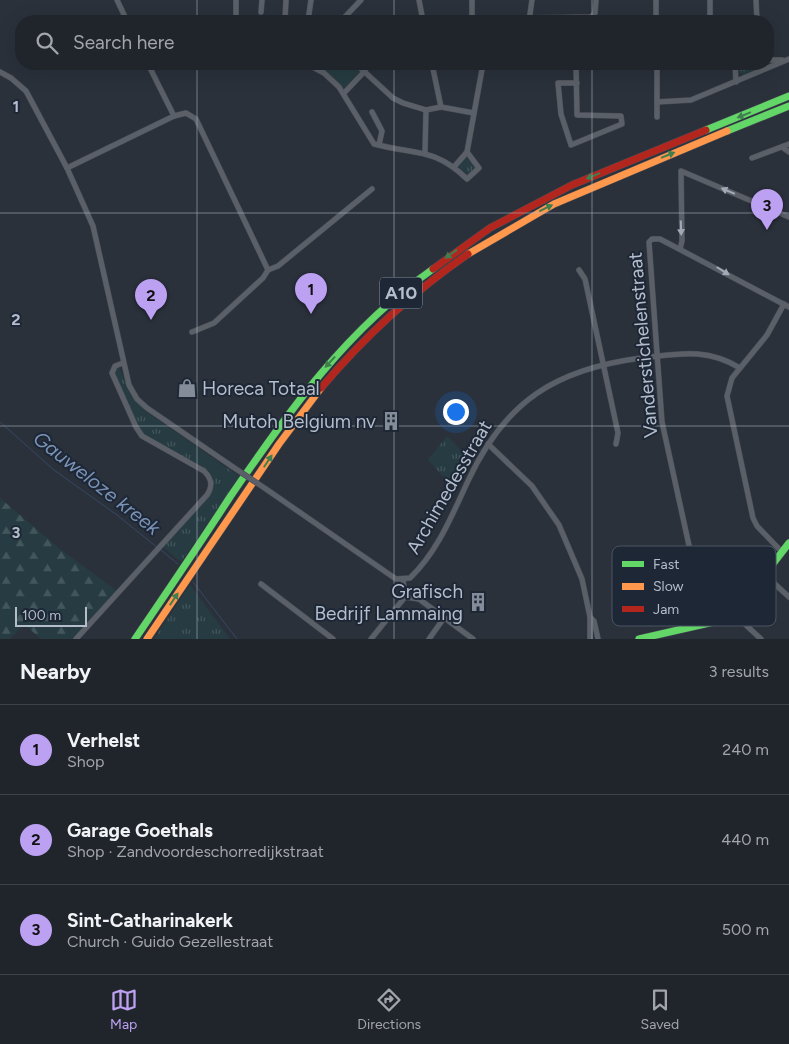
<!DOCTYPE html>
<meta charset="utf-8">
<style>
:root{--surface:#20252c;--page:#282d34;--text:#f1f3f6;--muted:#a2a5a9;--line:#3d4248;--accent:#bca0f2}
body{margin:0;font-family:Figtree,sans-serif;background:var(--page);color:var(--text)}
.scale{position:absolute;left:15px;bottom:12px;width:72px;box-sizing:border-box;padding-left:5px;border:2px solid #b4bdcc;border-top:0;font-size:14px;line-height:18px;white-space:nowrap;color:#b4bdcc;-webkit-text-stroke:4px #1d2736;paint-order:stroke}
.you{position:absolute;left:455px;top:411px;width:18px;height:18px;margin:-12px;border:4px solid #fff;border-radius:50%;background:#1a73e8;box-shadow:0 0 0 8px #1a73e833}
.badge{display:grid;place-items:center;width:32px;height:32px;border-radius:50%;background:var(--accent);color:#111;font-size:16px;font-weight:700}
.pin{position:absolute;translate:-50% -41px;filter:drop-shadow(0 1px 2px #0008)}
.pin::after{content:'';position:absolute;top:26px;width:18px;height:15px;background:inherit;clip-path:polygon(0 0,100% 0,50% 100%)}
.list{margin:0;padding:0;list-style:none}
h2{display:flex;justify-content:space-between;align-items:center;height:65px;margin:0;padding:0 20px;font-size:21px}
h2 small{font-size:16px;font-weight:400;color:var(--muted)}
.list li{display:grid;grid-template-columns:32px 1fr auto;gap:15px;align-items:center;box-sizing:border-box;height:90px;padding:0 20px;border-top:1px solid var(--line)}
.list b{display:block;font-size:19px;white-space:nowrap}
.list p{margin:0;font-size:16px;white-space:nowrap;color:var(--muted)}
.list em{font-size:16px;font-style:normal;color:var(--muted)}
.icon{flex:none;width:28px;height:28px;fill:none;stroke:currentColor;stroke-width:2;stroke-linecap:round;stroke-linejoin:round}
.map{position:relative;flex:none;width:789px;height:639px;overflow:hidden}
.search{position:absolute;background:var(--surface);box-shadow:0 5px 20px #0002;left:15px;right:15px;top:15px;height:55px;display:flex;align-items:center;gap:12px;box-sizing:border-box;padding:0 18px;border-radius:20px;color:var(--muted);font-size:19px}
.sheet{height:335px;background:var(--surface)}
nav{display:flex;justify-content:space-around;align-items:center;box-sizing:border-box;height:70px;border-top:1px solid var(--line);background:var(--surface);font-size:14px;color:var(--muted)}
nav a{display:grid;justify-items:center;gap:2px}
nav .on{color:var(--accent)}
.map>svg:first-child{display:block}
</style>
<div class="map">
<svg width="789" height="639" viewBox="0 0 789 639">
<defs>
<pattern id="grass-tufts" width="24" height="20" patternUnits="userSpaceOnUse" patternTransform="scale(1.25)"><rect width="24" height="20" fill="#263c42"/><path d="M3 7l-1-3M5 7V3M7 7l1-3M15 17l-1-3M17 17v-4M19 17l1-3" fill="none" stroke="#43565c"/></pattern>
<pattern id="forest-firs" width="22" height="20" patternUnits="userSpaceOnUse" patternTransform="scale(1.25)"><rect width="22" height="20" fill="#263c42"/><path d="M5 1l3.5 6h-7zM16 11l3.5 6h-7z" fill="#43565c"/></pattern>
</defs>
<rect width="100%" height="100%" fill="#2a313b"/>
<g fill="url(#grass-tufts)">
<polygon points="769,63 744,75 739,73 739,67 743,64"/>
<polygon points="466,157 476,167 468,175 458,166"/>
<path d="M119 367 130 393 145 411 240 477 181 562 162 546 212 491V479C194 457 166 453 145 435 135 427 121 387 114 373L116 368Z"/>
<polygon points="447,436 470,460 456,491 428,460"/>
<polygon points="190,585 230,639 154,639"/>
</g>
<polygon fill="url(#forest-firs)" points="0,498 60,549 117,591 73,639 41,639 24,624 10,639 0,639"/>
<polygon fill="#263c42" points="319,64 353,64 360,73 344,88 321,68"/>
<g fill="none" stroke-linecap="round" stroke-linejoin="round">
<g stroke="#354866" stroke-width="1">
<polyline points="0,422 54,470 117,515 158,548"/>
<polyline points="161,550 178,564"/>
<polyline points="193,582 237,639"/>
</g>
<g stroke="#474c53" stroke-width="6">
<g id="street">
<polyline points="117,0 127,21"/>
<polyline points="236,0 236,21"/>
<polyline points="419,0 423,21"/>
<polyline points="472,0 472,21"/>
<polyline points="656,0 656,21"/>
<polyline points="710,0 710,21"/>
<polyline points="756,0 757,21"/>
<polyline points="261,12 262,0"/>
<polyline points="530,18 591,17 595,13 596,0"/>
<polyline points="285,19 286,0"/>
<polyline points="308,21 311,0"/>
<polyline points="341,21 361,0"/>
<polyline points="529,21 532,0"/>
<polyline points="768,60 782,60"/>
<polyline points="148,64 174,116"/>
<path d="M307 64 324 73 339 87 374 144C415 155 434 147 467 179L479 168 467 152 454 167"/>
<polyline points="356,64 393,98 403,103 426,110 441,107 474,113"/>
<polyline points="432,64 441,107"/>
<polyline points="576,64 577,115 621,116 622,124 571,145 561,114 558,83 577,83"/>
<polyline points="735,64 736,82"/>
<polyline points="0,72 11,78 26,91 67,168 93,226 129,385 137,399 147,408 233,467"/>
<polyline points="344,93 365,71"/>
<polyline points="657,102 691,100 789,59"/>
<polyline points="372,112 382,131 379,145"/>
<polyline points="657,117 657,64"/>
<polyline points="782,147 789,152"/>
<polyline points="467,152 483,64"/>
<polyline points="425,153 426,110"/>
<polyline points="752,158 789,144"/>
<polyline points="67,168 174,116 186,113 196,119 268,270 263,278 214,323 192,332"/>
<polyline points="680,249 682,241 681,171 789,217"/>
<polyline points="268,270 278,266 372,189"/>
<polyline points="579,270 585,279 618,433 616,444"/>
<polyline points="488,444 532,486 559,525 582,579 590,617 590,639"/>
<path d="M266 489 396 579 410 578C438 551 452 515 468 481 505 401 556 369 641 358 678 354 706 347 740 368"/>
<polyline points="781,551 757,526 753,518 727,396 732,378 767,335 784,304"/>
<polyline points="764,574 789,597"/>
<polyline points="403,579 405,597"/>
<polyline points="261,584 333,639"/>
<polyline points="405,597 419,599 473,639"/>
<polyline points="734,614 761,639"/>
<polyline points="590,617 594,621 598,639"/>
<polyline points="726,619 690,550 662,422 649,242 652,239 660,239 789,307"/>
<path d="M76 639 207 495C213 486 212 479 204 471L142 436 136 427 112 373 115 366 123 363"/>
<polyline points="371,639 405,597"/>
<polyline points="429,639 444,618"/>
</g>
</g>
<g stroke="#474c53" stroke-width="8">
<g id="fast">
<polyline points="706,130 789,96"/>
<polyline points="727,131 789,106"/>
<path d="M135 639C167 592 199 545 230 497 288 412 347 329 433 269"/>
<polyline points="639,639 718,621 734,614 789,543"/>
</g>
</g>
<g stroke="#474c53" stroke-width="8">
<g id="slow">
<polyline points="468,254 554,204 727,131"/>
<polyline points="147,639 279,444 321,388"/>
</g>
</g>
<g stroke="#474c53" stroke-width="8">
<g id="jam">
<polyline points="433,269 490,228 572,185 706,130"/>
<path d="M321 388C364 337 413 292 468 254"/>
</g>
</g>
<use href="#street" stroke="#5b6068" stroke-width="5"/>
<use href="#fast" stroke="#63d668" stroke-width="7"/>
<use href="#slow" stroke="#ff974d" stroke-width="7"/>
<use href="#jam" stroke="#b3261e" stroke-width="7"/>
<g stroke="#474c53" stroke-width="6" stroke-linecap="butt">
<polyline id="street-bridge" points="233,467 266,489"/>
</g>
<use href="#street-bridge" stroke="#5b6068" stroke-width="5"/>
</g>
<defs><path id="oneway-solid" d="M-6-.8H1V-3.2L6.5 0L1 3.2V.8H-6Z" transform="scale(1.25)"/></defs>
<g fill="#407e4f">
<use href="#oneway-solid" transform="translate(744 115) rotate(158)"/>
<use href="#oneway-solid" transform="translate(668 155) rotate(-22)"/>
<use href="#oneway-solid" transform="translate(593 176) rotate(158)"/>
<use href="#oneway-solid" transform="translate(546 208) rotate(-26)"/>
<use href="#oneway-solid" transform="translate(451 254) rotate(144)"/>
<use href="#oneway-solid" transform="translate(330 362) rotate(133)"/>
<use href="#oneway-solid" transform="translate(268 461) rotate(-56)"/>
<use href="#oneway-solid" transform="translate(174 599) rotate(-56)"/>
</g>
<g fill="#a2aab8">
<use href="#oneway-solid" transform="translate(728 191) rotate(-157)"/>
<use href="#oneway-solid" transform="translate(681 228) rotate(88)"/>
<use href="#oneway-solid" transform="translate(723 271) rotate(32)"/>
</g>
<path fill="none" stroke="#b4bdcc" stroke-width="1" stroke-opacity="0.55" d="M197 0V21M394 0V21M592 0V21M197 64V639M394 64V639M592 64V639M0 213H789M0 426H789"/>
<defs>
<g id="shop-bare" transform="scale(1.5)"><path d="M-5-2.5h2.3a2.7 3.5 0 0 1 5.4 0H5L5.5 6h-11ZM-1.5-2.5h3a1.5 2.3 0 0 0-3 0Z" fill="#848c99" stroke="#1d2736" stroke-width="2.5" paint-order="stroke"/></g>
<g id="building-bare" transform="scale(1.5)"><path d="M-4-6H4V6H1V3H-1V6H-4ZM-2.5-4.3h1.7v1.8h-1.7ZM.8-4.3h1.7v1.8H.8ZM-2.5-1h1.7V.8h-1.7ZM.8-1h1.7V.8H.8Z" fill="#848c99" stroke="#1d2736" stroke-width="2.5" paint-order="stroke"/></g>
</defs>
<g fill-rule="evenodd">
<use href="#shop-bare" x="187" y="388"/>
<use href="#building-bare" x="391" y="421"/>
<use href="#building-bare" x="478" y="602"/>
</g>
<g text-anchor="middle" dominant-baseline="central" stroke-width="4" stroke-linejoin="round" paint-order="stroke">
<rect fill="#1d2736" stroke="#87909f" stroke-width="1" x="380" y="277.5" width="42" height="31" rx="4"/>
<g font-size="18" font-weight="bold" fill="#b4bdcc">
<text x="401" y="293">A10</text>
</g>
<g font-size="19" fill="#b4bdcc" stroke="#1d2736">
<text transform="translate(643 345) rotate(-95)">Vanderstichelenstraat</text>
<text transform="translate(449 487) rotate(-60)">Archimedesstraat</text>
</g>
<g font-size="19" fill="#b4bdcc" stroke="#1d2736" text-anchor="end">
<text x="202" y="388" text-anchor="start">Horeca Totaal</text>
<text x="376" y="421">Mutoh Belgium nv</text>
<text x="463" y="591">Grafisch<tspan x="463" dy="22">Bedrijf Lammaing</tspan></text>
</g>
<g font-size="20" font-style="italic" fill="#7a92b5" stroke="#1d2736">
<text transform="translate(97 483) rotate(38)">Gauweloze kreek</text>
</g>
</g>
<rect x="612" y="546" width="164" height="80" rx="8" fill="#1d2736" stroke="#4a5463" stroke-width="1"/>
<rect x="622" y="561" width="22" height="6" fill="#63d668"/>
<rect x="622" y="583" width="22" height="7" fill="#ff974d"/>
<rect x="622" y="606" width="22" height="6" fill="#b3261e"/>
<g font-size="14" fill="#b4bdcc">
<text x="653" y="569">Fast</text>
<text x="653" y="591">Slow</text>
<text x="653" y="614">Jam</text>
</g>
<g font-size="16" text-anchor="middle" font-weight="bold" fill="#b4bdcc" stroke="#1d2736" stroke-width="4" stroke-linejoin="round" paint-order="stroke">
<text x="16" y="112">1</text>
<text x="16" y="325">2</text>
<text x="16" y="538">3</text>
</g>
</svg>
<div class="scale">100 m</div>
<div class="you"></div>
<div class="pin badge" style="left:311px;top:314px">1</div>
<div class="pin badge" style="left:151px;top:320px">2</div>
<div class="pin badge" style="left:767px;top:230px">3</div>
<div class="search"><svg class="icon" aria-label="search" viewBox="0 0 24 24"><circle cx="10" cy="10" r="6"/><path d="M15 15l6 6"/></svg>Search here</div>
</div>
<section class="sheet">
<h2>Nearby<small>3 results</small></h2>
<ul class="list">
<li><span class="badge">1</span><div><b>Verhelst</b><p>Shop</p></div><em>240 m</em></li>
<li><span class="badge">2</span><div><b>Garage Goethals</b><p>Shop · Zandvoordeschorredijkstraat</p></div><em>440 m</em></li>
<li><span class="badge">3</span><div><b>Sint-Catharinakerk</b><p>Church · Guido Gezellestraat</p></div><em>500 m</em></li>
</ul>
</section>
<nav>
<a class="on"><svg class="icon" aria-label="map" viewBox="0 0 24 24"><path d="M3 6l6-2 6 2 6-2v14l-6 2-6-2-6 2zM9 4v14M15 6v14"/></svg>Map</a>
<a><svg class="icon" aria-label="directions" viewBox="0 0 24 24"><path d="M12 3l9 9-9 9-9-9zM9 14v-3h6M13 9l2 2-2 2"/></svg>Directions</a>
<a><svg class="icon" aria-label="saved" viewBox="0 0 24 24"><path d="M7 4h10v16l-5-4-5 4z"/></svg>Saved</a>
</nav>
